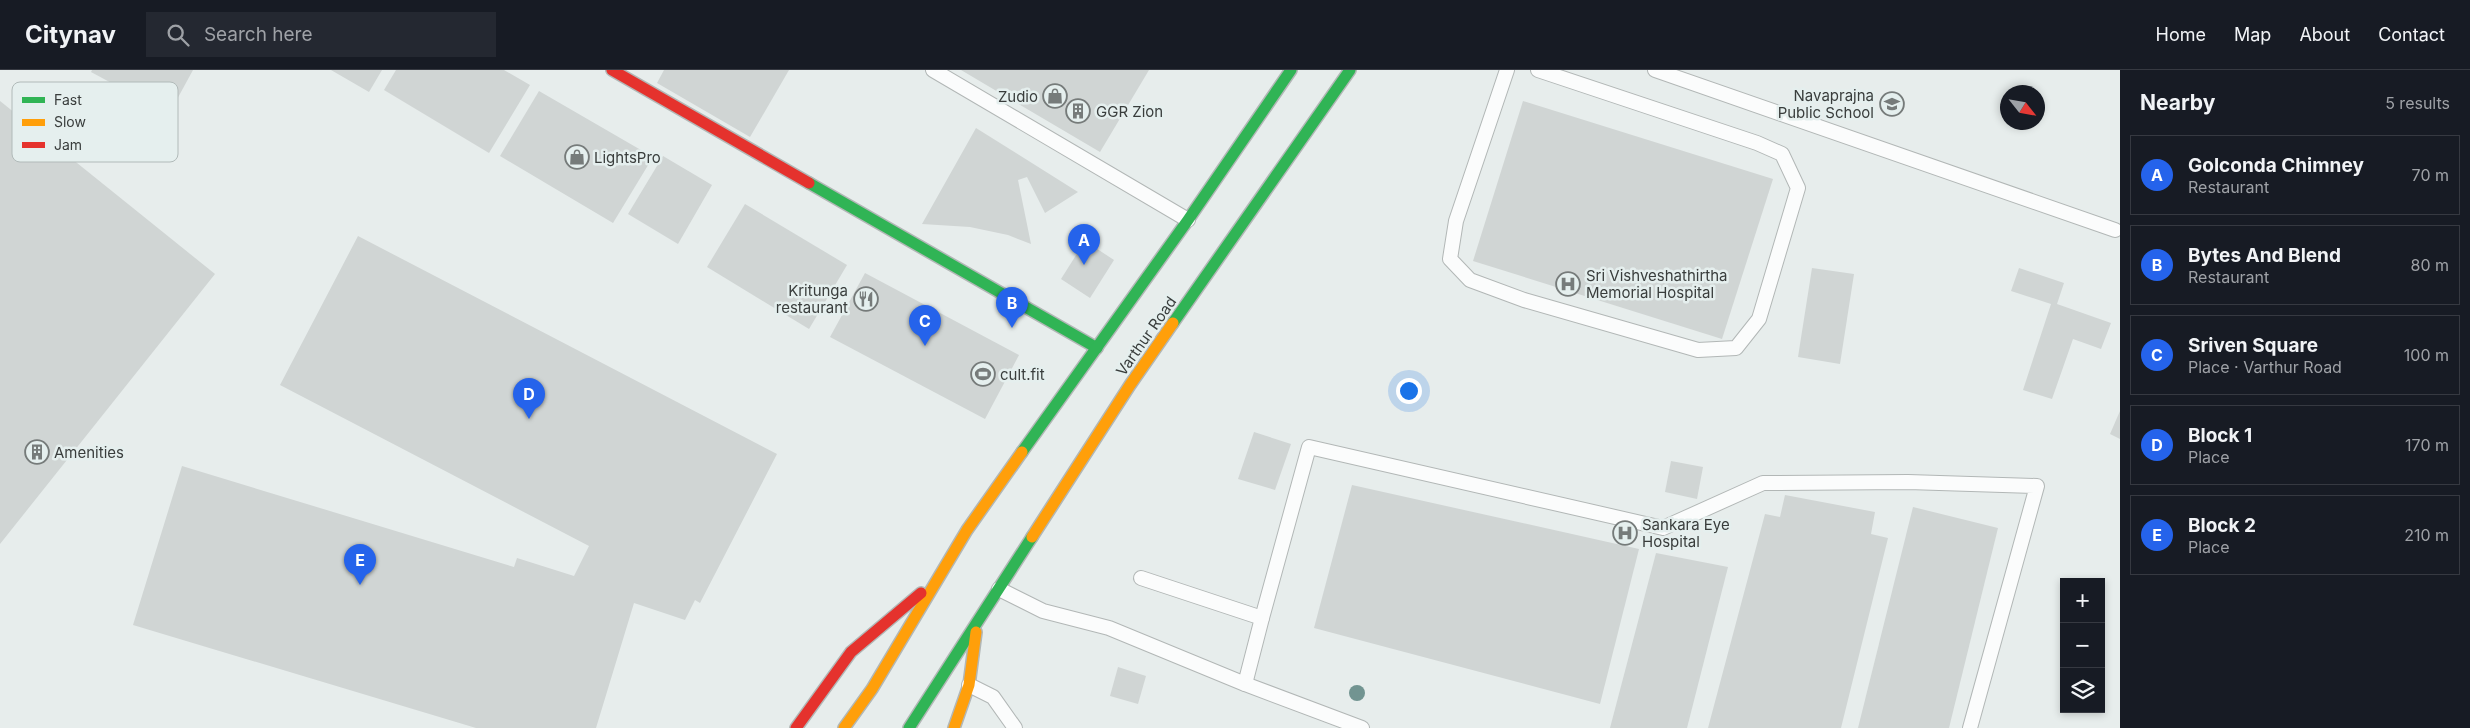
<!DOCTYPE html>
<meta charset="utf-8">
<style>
:root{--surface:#171b24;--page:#242831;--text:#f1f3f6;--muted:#9ea1a6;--line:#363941;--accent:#2563eb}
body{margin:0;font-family:Inter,sans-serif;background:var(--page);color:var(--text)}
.controls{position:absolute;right:15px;bottom:15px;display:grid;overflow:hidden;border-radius:0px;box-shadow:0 2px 8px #0003}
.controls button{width:45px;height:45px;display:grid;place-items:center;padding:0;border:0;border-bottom:1px solid var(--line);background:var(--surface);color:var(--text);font:25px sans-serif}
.compass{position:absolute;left:2000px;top:15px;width:45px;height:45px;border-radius:50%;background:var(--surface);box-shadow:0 2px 8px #0003;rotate:121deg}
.you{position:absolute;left:1408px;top:320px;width:18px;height:18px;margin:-12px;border:4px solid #fff;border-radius:50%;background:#1a73e8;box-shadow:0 0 0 8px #1a73e833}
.badge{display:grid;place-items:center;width:32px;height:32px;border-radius:50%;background:var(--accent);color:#fff;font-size:16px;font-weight:700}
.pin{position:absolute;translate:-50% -41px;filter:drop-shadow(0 1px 2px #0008)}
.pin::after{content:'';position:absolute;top:26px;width:18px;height:15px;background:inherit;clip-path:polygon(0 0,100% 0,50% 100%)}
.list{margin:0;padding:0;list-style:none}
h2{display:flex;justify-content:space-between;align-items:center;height:65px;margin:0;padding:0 20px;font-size:21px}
h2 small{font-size:16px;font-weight:400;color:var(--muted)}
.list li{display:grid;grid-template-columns:32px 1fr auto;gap:15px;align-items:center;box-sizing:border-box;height:80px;margin:0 10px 10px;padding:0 10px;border:1px solid var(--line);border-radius:0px}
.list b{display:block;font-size:19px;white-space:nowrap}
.list p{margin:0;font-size:16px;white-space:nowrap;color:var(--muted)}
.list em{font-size:16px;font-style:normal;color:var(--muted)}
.icon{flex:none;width:28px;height:28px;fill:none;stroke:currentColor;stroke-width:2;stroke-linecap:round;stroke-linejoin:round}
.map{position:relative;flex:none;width:2120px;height:658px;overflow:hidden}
header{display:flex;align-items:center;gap:30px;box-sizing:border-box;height:70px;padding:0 25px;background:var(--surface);border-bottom:1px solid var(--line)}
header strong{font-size:24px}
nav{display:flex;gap:28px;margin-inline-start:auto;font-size:18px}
.search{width:350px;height:45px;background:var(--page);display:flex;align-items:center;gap:12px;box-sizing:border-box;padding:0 18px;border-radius:0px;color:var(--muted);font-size:19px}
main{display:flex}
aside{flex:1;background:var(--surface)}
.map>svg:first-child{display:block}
</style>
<header>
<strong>Citynav</strong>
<div class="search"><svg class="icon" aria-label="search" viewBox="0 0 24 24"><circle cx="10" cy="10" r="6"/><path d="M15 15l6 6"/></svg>Search here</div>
<nav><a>Home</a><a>Map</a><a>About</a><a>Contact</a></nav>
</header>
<main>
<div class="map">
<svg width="2120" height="658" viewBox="0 0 2120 658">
<rect width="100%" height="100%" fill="#e7edec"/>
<g fill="#d0d5d4">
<polygon points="92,0 193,0 169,44 91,2"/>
<polygon points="331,0 382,0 369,22"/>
<polygon points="396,0 504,0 530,15 489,83 384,20"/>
<polygon points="664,0 789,0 750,67 657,13"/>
<polygon points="961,0 1149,0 1100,82"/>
<polygon points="539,21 653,87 613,153 500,86"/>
<polygon points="0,31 215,204 0,474"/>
<polygon points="1523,31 1773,109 1722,269 1473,191"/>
<polygon points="976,58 1078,122 1045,143 1027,107 1018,110 1031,174 1008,165 970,157 922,154"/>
<polygon points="663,86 712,115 678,174 628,144"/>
<polygon points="745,134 847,195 809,259 707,197"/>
<polygon points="358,166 777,384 700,533 695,530 685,550 634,533 596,658 476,658 133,555 182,396 514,497 517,488 574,506 589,476 280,315"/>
<polygon points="1085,171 1114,190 1090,228 1061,209"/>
<polygon points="1812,198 1854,204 1840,294 1798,287"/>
<polygon points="2019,198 2064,213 2057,234 2111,253 2101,279 2073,269 2052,329 2023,320 2051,234 2011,221"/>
<polygon points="865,203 1019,285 985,349 830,267"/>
<polygon points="2120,341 2120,369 2110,364"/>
<polygon points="1254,362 1291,374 1275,420 1238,409"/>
<polygon points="1671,391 1703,397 1697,429 1665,422"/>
<polygon points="1352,415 1639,479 1600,634 1314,558"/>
<polygon points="1785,425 1875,442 1871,464 1888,468 1841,658 1708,658 1765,444 1780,447"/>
<polygon points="1913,437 1998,458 1949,658 1858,658"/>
<polygon points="1656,483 1728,497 1687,658 1610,658"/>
<polygon points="1118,597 1146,606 1138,634 1110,626"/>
</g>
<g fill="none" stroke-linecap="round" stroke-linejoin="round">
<g stroke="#b2b7b6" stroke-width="16">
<g id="lane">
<polyline points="933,0 1188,150"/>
<polyline points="1507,0 1456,151 1450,189 1470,210 1524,230 1698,280 1736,278 1759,249 1798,118 1782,84 1757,73 1538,0"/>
<polyline points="1655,0 2115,160"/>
<polyline points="1141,508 1262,548 1245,614"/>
<polyline points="999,519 1043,541 1109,558 1245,614 1362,658"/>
<polyline points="1262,548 1309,377 1663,458 1763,413 1908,412 2037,416 1970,658"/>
<polyline points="969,615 993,627 1015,658"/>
</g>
</g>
<g stroke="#b2b7b6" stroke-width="14">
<g id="fast">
<polyline points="809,113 1097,278"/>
<polyline points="1173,253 1350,0"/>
<polyline points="1022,382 1188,150 1291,0"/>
<polyline points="909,658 1032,467"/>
</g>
</g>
<g stroke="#b2b7b6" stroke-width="14">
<g id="slow">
<polyline points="1032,467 1130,315 1173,253"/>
<polyline points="844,658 872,619 967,460 1022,382"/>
<polyline points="954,658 969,615 976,562"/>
</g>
</g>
<g stroke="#b2b7b6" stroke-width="14">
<g id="jam">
<polyline points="612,0 809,113"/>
<polyline points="796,658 851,582 921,523"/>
</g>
</g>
<use href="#lane" stroke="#fbfcfc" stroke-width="14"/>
<use href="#fast" stroke="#30b455" stroke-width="11"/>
<use href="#slow" stroke="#ff9f0a" stroke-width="11"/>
<use href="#jam" stroke="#e5322d" stroke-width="11"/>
</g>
<circle fill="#729491" cx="1357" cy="623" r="8"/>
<defs>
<g id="shop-ring" transform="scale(1.25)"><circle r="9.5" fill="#e5efee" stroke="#767b7a" stroke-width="1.5"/><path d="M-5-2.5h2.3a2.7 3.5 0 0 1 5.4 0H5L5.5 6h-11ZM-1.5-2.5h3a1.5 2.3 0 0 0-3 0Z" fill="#767b7a"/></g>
<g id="school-ring" transform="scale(1.25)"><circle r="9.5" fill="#e5efee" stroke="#767b7a" stroke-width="1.5"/><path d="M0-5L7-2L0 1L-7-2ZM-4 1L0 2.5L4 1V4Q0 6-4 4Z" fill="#767b7a"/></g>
<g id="building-ring" transform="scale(1.25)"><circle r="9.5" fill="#e5efee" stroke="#767b7a" stroke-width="1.5"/><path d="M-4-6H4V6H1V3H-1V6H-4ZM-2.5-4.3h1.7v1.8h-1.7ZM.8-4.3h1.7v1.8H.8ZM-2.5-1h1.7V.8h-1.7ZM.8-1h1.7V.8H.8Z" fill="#767b7a"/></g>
<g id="hospital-ring" transform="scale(1.25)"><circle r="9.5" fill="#e5efee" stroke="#767b7a" stroke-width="1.5"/><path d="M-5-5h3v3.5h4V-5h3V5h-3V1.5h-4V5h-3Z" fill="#767b7a"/></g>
<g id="restaurant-ring" transform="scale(1.25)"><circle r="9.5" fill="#e5efee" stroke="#767b7a" stroke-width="1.5"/><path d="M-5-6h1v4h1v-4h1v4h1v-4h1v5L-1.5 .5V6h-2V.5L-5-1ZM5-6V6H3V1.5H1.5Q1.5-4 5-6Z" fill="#767b7a"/></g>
<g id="stadium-ring" transform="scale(1.25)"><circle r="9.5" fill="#e5efee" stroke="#767b7a" stroke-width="1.5"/><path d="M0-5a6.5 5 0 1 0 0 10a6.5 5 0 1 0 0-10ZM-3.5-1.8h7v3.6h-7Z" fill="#767b7a"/></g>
</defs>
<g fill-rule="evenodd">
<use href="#shop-ring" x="1055" y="26"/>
<use href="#school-ring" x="1892" y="34"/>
<use href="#building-ring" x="1078" y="41"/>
<use href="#shop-ring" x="577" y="87"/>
<use href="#hospital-ring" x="1568" y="214"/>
<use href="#restaurant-ring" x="866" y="229"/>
<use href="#stadium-ring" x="983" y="304"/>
<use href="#building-ring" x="37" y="382"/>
<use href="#hospital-ring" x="1625" y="463"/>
</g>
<g text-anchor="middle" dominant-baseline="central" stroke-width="5" stroke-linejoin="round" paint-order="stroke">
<g font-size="15" fill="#393d3c" stroke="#e5efee" text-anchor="start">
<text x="1874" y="25" text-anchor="end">Navaprajna<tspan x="1874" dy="17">Public School</tspan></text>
<text x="1038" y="26" text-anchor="end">Zudio</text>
<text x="1096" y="41">GGR Zion</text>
<text x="594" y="87">LightsPro</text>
<text x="1586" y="205">Sri Vishveshathirtha<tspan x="1586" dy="17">Memorial Hospital</tspan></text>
<text x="848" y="220" text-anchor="end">Kritunga<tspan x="848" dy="17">restaurant</tspan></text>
<text x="1000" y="304">cult.fit</text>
<text x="54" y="382">Amenities</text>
<text x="1642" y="454">Sankara Eye<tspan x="1642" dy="17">Hospital</tspan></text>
</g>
<g font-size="15" fill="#393d3c" stroke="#e5efee">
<text transform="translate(1146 266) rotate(-55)">Varthur Road</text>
</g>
</g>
<rect x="12" y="12" width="166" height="80" rx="8" fill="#e5efee" stroke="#b1bab9" stroke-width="1"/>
<rect x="22" y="27" width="23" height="6" fill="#30b455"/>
<rect x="22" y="49" width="23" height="7" fill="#ff9f0a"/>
<rect x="22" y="72" width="23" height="6" fill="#e5322d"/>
<g font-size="14" fill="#393d3c">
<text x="54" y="35">Fast</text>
<text x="54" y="57">Slow</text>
<text x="54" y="80">Jam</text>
</g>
</svg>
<div class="controls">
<button>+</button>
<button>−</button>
<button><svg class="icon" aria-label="layers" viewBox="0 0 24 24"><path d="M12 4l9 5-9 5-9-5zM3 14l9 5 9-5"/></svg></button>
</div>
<svg class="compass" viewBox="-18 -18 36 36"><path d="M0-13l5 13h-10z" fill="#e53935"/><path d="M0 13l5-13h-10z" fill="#9ea1a6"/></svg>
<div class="you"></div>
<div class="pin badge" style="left:1084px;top:195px">A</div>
<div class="pin badge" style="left:1012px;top:258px">B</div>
<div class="pin badge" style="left:925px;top:276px">C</div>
<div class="pin badge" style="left:529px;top:349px">D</div>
<div class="pin badge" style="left:360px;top:515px">E</div>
</div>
<aside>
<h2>Nearby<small>5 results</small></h2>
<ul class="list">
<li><span class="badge">A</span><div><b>Golconda Chimney</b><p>Restaurant</p></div><em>70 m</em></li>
<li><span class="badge">B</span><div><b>Bytes And Blend</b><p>Restaurant</p></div><em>80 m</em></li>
<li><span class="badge">C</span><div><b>Sriven Square</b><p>Place · Varthur Road</p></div><em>100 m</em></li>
<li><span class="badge">D</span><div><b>Block 1</b><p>Place</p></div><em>170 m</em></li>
<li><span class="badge">E</span><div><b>Block 2</b><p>Place</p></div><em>210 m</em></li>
</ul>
</aside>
</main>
